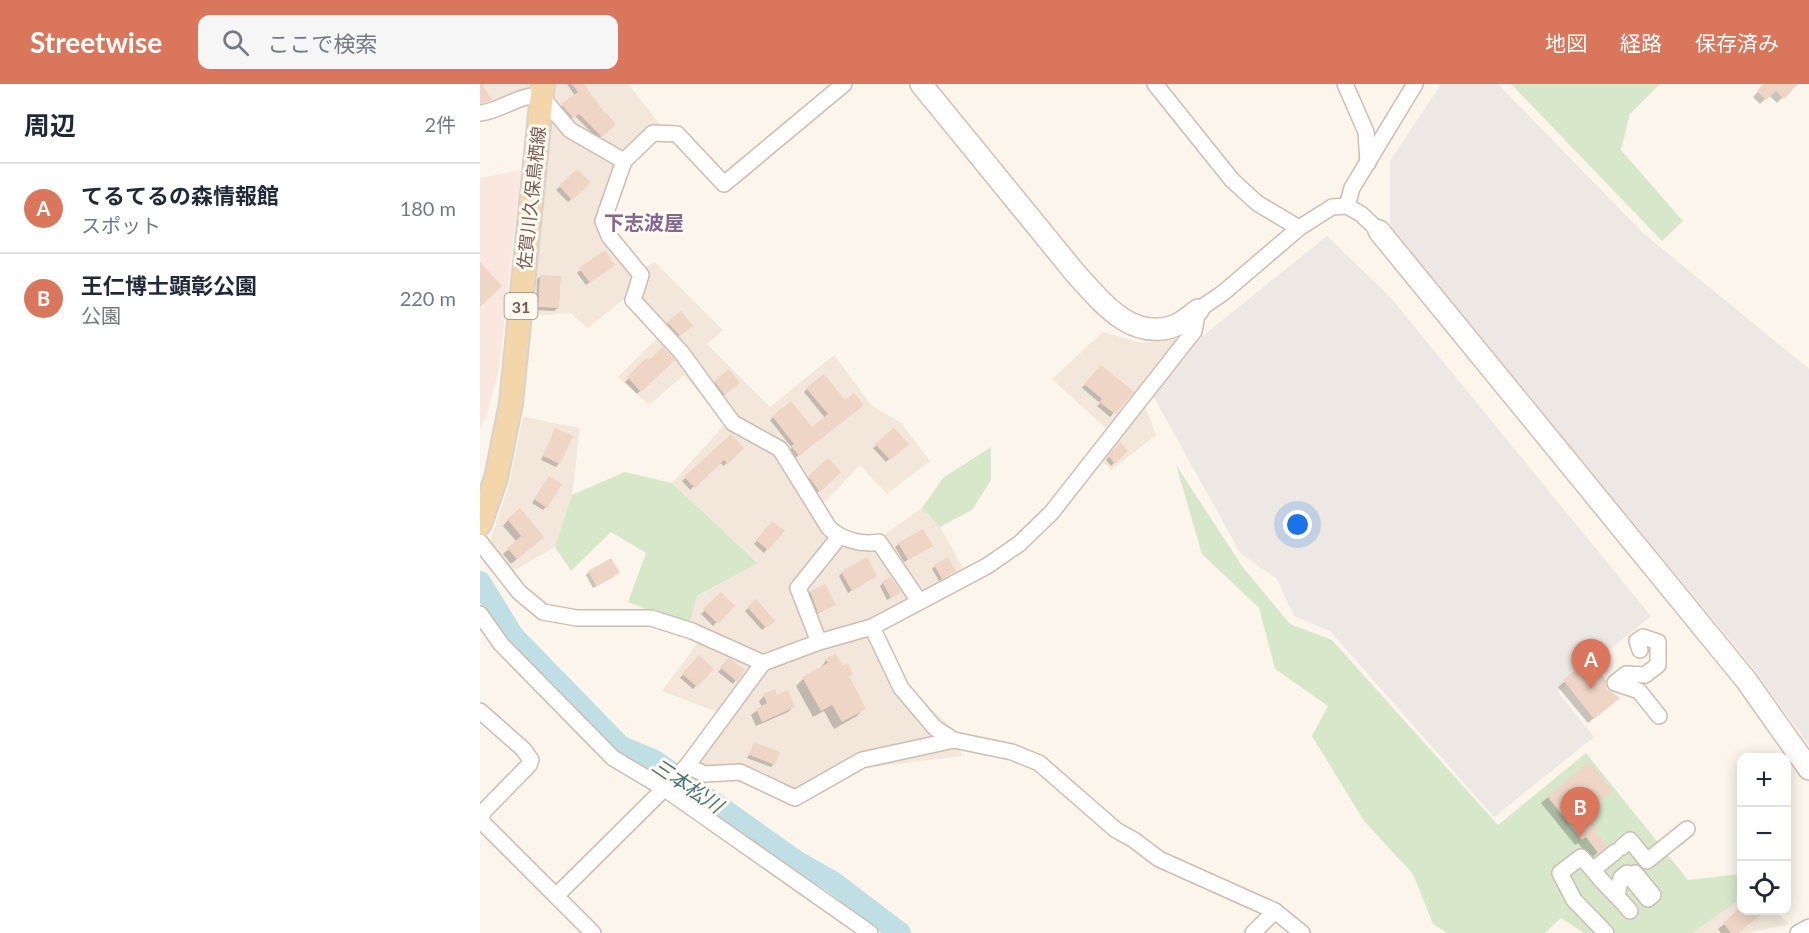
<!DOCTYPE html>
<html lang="ja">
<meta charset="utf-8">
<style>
:root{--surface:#fff;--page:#f6f6f7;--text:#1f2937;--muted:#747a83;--line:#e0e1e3;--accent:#da765b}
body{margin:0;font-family:Lato,"Noto Sans JP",sans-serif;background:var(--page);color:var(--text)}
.controls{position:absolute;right:18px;bottom:18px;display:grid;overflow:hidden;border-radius:12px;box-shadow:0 3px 15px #0003}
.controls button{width:54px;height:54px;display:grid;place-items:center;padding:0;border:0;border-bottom:2px solid var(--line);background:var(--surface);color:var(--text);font:30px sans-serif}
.you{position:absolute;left:818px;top:441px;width:21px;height:21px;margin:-15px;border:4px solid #fff;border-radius:50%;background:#1a73e8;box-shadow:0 0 0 9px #1a73e833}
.badge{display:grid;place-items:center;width:39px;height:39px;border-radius:50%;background:var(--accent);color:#fff;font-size:20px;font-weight:700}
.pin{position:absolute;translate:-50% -50px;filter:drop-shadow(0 2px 3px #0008)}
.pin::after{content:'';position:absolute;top:32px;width:21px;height:18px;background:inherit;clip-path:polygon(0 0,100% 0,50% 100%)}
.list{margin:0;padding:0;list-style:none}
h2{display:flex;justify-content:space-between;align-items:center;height:78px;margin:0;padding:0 24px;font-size:26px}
h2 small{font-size:20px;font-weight:400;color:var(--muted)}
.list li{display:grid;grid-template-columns:39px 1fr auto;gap:18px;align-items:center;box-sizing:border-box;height:90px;padding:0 24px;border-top:2px solid var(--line)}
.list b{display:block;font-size:22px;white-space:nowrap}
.list p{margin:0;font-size:20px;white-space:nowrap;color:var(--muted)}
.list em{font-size:20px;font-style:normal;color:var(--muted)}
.icon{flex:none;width:33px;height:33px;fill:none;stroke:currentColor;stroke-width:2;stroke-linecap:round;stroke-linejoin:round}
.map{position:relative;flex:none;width:1329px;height:849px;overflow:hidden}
header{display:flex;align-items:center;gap:36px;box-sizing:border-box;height:84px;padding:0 30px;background:var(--accent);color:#fff}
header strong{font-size:28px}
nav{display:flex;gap:33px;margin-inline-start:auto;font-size:21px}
.search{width:420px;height:54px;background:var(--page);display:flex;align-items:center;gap:15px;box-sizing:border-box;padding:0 21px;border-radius:12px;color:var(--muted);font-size:22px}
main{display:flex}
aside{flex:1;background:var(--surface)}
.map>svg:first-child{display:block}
</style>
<header>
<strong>Streetwise</strong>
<div class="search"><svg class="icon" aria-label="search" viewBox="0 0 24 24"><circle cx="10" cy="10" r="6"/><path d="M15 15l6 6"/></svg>ここで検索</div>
<nav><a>地図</a><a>経路</a><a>保存済み</a></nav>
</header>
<main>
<aside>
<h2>周辺<small>2件</small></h2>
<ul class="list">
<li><span class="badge">A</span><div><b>てるてるの森情報館</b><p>スポット</p></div><em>180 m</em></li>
<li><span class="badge">B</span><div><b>王仁博士顕彰公園</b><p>公園</p></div><em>220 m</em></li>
</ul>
</aside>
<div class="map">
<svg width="1329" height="849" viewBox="0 0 1329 849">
<rect width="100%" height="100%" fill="#fbf5eb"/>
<g fill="#f2e7da">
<polygon points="0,0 148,0 183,44 149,79 131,141 164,184 175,178 243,246 227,260 290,323 354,271 391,321 421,339 450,377 407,410 380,381 341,422 357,448 397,456 442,424 460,443 489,495 399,545 425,600 476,648 482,672 375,685 313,723 257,697 220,699 209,688 251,633 182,607 225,549 209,542 217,513 278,478 192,399 245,340 204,291 169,321 138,293 177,254 143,216 108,244 90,229 53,232 73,19 49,18 15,35 0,36"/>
<polygon points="623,248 662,259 695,254 705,261 661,312 676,351 631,386 615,369 628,346 572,295"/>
<polygon points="43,333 100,344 92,411 75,463 23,493 5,472 29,401"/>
<polygon points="1261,815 1262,826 1296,827 1309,840 1267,849 1212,849"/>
</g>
<polygon fill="#fae8e0" points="41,86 19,286 6,333 0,346 0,94"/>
<g fill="#ede8e3">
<polygon points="961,0 1018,0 1163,149 1329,285 1329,661 1270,580 910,145 910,77"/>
<polygon points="847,152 911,214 1171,532 1078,608 1114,653 1014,733 850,547 814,532 797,495 761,470 671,308 719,255"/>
</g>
<g fill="#d7e8ca">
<polygon points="1031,0 1180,0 1150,30 1141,66 1203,137 1182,157"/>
<polygon points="511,363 511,396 492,426 460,443 442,424 463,394"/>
<polygon points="696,381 762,482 810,540 852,556 1018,741 1106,669 1208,796 1261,790 1261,815 1212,849 1104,849 1081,834 1065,849 967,849 953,840 933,790 884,737 832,652 848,622 795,585 779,524 722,470"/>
<polygon points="145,388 192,399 278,479 217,512 209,542 148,518 166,469 131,448 91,487 75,463 92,411"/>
</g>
<g fill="#0003">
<polygon points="87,0 102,0 119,25 134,40 118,55 95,32 89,36 79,24 95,12"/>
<polygon points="1285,0 1316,0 1297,19 1289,11 1280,20 1273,13"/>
<polygon points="97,87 109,99 88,118 76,106"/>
<polygon points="124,168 130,184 106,201 97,189"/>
<polygon points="61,192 78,224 74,227 56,226 57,195"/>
<polygon points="201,229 207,245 196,254 184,242"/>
<polygon points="166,276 193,276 157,310 145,298"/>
<polygon points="618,286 651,308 630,333 617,322 620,319 602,304"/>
<polygon points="235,298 255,302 241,313 232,301"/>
<polygon points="327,305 379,324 315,374 309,366 312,364 290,336 310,319 331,345 345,334 324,308"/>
<polygon points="76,346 79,379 76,383 61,376"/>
<polygon points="414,346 427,360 406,378 393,364"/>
<polygon points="251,352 262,364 244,382 239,378 210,406 202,397"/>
<polygon points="637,363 646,367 631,382 626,376"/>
<polygon points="348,376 359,388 336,410 326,397"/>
<polygon points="66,397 66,423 63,426 52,419"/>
<polygon points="28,436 57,458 31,480 23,470 37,458 23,442"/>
<polygon points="289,442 287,465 284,469 274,460"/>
<polygon points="419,460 451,462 424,478 415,463"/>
<polygon points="455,482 474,487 459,497 452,485"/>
<polygon points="109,488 135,492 113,504 106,491"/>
<polygon points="362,489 395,492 368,509 359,492"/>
<polygon points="403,499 416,511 407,516 400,502"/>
<polygon points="330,508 354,521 335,531 327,512"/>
<polygon points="241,510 253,522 233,542 221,530"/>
<polygon points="276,517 293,537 282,546 265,527"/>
<polygon points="219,573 232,585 213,605 200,594"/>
<polygon points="249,576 263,587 253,600 238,588"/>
<polygon points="346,576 367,593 384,624 377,632 354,645 344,627 333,633 316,602 323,595 340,585"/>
<polygon points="1109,577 1133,619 1108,639 1078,603"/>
<polygon points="284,612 297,613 314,622 308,628 276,642 271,631 282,623 279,617"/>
<polygon points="275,660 294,680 291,683 267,674"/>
<polygon points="1068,713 1104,730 1118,768 1111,775 1098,759 1095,761 1061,719"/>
<polygon points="1262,826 1258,849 1241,849 1238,845"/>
</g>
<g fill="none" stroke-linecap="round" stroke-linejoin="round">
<polyline stroke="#c0dfe4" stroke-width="22" points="0,498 33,552 140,662 175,677 316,777 353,798 420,849"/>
</g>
<g fill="#eed5c5">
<polygon points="0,0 2,0 12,16 0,19"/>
<polygon points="92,0 104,0 121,24 136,40 122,53 99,30 93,34 81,20 98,8"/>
<polygon points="1283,0 1318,0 1304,15 1296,7 1286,16 1277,7"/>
<polygon points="97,85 111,99 92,116 79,102"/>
<polygon points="125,166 135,181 110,199 99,184"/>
<polygon points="0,178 22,202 0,223"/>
<polygon points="60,191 81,192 79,224 58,223"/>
<polygon points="201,227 213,242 200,252 187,238"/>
<polygon points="183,263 195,276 161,308 147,293 166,274 169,276"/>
<polygon points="621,281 654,308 635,330 619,318 622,315 604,300"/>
<polygon points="249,285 260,299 245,311 234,297"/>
<polygon points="344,290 365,316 374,309 384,321 319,372 311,362 314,360 292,332 311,317 332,343 348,330 326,304"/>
<polygon points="75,344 93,352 80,380 63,372"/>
<polygon points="414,344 429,360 410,376 395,360"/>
<polygon points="251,350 264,364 248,380 244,376 215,404 204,393"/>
<polygon points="640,358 648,367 635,380 628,372"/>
<polygon points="348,374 361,388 340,408 328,392"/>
<polygon points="69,392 82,400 67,424 54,415"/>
<polygon points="40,424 64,453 37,475 27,464 41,452 27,435"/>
<polygon points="292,437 305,447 288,466 276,456"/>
<polygon points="443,445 453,462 428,476 418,459"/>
<polygon points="387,473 397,492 372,507 361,488"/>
<polygon points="468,473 476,487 462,495 454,481"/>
<polygon points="131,474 140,489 116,502 108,487"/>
<polygon points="411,493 421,508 411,514 402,498"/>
<polygon points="345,500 356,521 338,529 330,507"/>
<polygon points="241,508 255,522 238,540 223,525"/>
<polygon points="276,515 295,537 286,544 267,523"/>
<polygon points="356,570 363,582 367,579 373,590 369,592 386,625 362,638 352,621 341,627 322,593 348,579 345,575"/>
<polygon points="219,571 234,585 217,603 202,590"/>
<polygon points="249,574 265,586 257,598 240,583"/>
<polygon points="1109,575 1126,596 1127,605 1140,614 1114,635 1083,596"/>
<polygon points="295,605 297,611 308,606 315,623 282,638 276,625 287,619 283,610"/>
<polygon points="274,658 300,668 295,681 269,671"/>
<polygon points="1109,678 1133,707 1105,729 1117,744 1114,746 1127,762 1118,769 1106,753 1102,756 1067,712"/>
<polygon points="1258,826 1287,826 1258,849 1251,849 1243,839"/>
</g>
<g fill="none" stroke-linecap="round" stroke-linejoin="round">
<g stroke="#cdbdb1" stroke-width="18">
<g id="street">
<path d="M364 0 244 100 197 50 173 49 144 77 123 137 129 152 161 191 153 216 201 268 253 339 300 365 349 444C362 456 382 461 399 458L439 517"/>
<polyline points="675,0 752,96 777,119 819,144"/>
<polyline points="865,0 886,48 888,79"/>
<path d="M0 29C22 27 40 9 61 12L90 46 144 77"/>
<polyline points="867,122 872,104 935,0"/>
<polyline points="0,458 39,508 63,528 97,534 171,534 212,547 283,579 339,558 392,543 507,482 539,460 572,428 714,247 718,226 743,209 819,144 852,123 867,122 881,130 899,147"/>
<polyline points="0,530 21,560 133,674 185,705 390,849"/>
<polyline points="392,543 421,604 455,644 474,656 532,668 559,679 636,746 654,756 679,775 795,827 822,849"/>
<polyline points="339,558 318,504 359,453"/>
<polyline points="1160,566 1157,557 1163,553 1178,558 1178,581 1165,591 1146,590 1135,599 1159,607 1179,632"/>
<polyline points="0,627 43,665 51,676 49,681 4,727 1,734 3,739 113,849"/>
<polyline points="207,682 225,690 260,688 315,714 382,676 474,656"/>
<polyline points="1142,763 1150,756 1167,777 1207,745"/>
<path d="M1113 786C1124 801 1138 812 1150 827"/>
<polyline points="1137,811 1141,794 1147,789 1168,815 1173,811 1155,789"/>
<polyline points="76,812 207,682 283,579"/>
<polyline points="773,849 795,827"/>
<polyline points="1126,849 1094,816 1080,789 1101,773 1113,786 1135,768"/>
<polyline points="1318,849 1329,843"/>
</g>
</g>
<g stroke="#d2bfb2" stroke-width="24">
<g id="secondary">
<path d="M441 0 596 190C622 218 651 257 694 242 703 239 711 231 718 226"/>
<polyline points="899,147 1266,596 1329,685"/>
</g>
</g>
<g stroke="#d8d1ce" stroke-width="26">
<polyline id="primary" points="0,440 16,394 31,319 63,0"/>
</g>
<use href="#street" stroke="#fff" stroke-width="15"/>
<use href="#secondary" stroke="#fff" stroke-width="21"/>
<use href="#primary" stroke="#f3d7aa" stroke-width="22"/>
</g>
<g text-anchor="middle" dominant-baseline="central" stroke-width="6" stroke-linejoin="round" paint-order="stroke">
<rect fill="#fef9f1" stroke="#9e8b80" stroke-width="1.5" x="24.5" y="209" width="33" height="26" rx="4.5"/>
<g font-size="16" font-weight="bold" fill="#755c50">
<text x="41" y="222">31</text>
</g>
<g font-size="18" fill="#755c50" stroke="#fef9f1">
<text transform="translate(51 114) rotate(-84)">佐賀川久保鳥栖線</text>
</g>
<g font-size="20" font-weight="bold" fill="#826890" stroke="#fef9f1">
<text x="164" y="138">下志波屋</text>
</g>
<g font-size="20" font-style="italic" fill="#47767f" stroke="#fef9f1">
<text transform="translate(208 701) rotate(34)">三本松川</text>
</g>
</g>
</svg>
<div class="controls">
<button>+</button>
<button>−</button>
<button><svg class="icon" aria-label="locate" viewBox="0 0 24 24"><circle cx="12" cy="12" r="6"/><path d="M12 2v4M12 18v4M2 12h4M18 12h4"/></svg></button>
</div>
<div class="you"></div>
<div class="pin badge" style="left:1111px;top:605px">A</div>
<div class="pin badge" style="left:1100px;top:753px">B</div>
</div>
</main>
